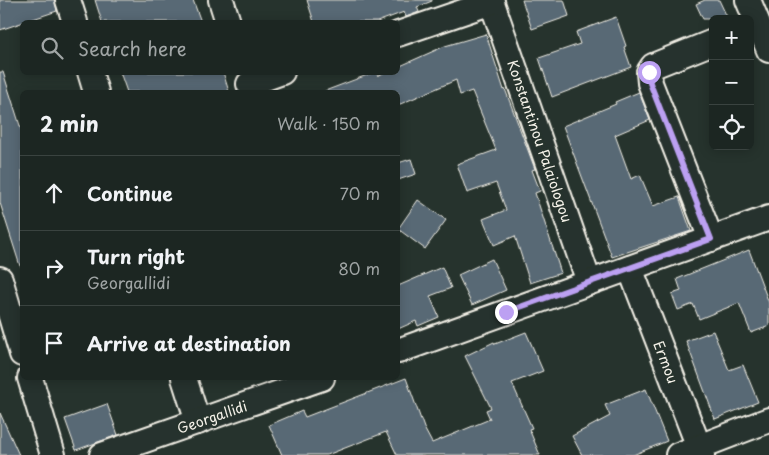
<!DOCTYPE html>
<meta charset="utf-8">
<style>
:root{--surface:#1c2622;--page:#29322f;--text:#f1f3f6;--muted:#a0a5a5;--line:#3a4340}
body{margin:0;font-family:"Playpen Sans",sans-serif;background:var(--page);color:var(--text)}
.controls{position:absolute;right:15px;top:15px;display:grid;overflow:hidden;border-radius:8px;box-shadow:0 2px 12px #0003}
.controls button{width:45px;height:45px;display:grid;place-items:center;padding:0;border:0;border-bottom:1px solid var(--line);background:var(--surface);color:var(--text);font:25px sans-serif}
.stop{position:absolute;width:15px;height:15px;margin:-11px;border:4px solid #bca0f2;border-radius:50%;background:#fff}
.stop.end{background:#bca0f2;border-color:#fff;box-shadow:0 1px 5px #0008}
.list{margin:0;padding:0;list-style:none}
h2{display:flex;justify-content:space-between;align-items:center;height:65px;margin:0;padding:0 20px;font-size:21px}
h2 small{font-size:16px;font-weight:400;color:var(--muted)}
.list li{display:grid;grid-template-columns:32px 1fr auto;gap:15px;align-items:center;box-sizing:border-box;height:75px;padding:0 20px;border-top:1px solid var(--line)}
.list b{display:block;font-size:19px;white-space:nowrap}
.list p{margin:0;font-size:16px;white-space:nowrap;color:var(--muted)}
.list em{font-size:16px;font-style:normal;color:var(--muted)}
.icon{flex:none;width:28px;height:28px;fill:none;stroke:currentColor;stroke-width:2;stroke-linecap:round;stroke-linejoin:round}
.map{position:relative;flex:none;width:769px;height:455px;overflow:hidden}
.search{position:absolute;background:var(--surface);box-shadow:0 2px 12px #0003;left:20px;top:20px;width:380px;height:55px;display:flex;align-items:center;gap:12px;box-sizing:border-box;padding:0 18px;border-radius:8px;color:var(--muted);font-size:19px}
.panel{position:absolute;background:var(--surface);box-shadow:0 2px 12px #0003;left:20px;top:90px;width:380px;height:290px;border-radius:8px}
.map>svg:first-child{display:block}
</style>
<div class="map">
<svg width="769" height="455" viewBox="0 0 769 455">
<rect width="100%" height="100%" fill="#26332d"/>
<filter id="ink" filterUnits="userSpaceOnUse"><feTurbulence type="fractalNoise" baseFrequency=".02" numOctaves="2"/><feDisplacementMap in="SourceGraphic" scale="10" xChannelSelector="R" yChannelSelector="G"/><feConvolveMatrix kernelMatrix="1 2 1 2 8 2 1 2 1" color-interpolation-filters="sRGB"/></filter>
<g filter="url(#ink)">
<g fill="#586975" stroke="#f4f1e8">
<polygon points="0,0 55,0 57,11 0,30"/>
<polygon points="95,0 193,0 201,22 102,22"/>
<polygon points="307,0 432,0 432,1 417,7 419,12 406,17 404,12 377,22 314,22"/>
<polygon points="522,0 564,0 569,16 532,29"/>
<polygon points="705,0 719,0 728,19 703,19 696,4"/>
<polygon points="616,17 626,46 624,47 631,67 552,97 539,58 580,44 576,32"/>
<polygon points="486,34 504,90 505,89 535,169 532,170 540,191 535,193 561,273 530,283 515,236 494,245 483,219 506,210 496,183 467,193 457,164 496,150 472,91 460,95 456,80 398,105 398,92 325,92 325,91 375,72 377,72 378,76 385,72 398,72 398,67 445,46"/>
<polygon points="0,72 3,72 22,132 22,266 20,266 0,203"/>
<polygon points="120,72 223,72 229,92 127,92"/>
<polygon points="639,92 650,120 615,135 631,179 640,175 653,206 679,197 691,231 612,257 563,126 616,104 615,102"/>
<polygon points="411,159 416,174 398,180 398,163"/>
<polygon points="418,200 446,220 425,249 398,229"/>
<polygon points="749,250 769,303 769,326 751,333 739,303 699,319 693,304 678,310 672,294 681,291 677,279"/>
<polygon points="492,259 506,290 472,305 458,275"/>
<polygon points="442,267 451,288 430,296 439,317 418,326 416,321 398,329 398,286"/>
<polygon points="713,331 729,370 743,365 758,402 715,419 686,341"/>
<polygon points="526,332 543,371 512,383 532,428 529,429 540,455 397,455 386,432 327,455 282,455 269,425 302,411 305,417 406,378 424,428 432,443 490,419 486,410 491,408 465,356 494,342 495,344"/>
<polygon points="646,389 667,441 633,455 582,455 572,436 610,416 605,405"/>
<polygon points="107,404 118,435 76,450 65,419"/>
<polygon points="0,413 19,455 0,455"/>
</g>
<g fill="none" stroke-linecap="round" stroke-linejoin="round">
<g stroke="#f4f1e8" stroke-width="28">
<g id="minor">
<polyline points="68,0 75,22"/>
<polyline points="221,0 228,22"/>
<polyline points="491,0 589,282"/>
<polyline points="748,0 769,50"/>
<polyline points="398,34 492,2"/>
<polyline points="90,72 96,92"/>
<polyline points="249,84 282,72"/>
<polyline points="711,239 650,83 649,72 653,66 713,42"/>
<polyline points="630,268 702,455"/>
<polyline points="0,279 22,354"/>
<polyline points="398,351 769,218"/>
<polyline points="30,378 53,455"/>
<polyline points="184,378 198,422"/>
<polyline points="102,455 322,378"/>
<polyline points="678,455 769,420"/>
</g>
</g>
<use href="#minor" stroke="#26332d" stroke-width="24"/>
</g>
</g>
<g fill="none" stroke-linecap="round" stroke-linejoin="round" filter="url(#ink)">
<polyline stroke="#bca0f2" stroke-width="6" points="506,312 711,239 650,83 649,72"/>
</g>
<g text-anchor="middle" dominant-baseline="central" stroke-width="4.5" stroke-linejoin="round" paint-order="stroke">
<g font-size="14" fill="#f4f1e8" stroke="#26332d">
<text transform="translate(540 141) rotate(71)">Konstantinou Palaiologou</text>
<text transform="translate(666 362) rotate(69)">Ermou</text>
<text transform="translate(212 417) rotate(-19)">Georgallidi</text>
</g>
</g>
</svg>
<div class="controls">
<button>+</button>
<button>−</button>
<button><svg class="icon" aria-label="locate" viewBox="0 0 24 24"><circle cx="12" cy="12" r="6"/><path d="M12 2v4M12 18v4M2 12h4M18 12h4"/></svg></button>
</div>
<div class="stop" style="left:649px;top:72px"></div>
<div class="stop end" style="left:506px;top:312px"></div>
<div class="search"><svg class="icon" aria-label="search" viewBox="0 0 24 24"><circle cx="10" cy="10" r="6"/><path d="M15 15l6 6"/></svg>Search here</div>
<section class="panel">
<h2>2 min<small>Walk · 150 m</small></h2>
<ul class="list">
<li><svg class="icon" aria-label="ahead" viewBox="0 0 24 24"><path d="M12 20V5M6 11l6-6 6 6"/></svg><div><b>Continue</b></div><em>70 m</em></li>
<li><svg class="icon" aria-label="right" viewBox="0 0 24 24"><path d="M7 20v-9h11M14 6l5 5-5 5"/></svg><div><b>Turn right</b><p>Georgallidi</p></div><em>80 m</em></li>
<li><svg class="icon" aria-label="arrive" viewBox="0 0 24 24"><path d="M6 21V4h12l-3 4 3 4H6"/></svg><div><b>Arrive at destination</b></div></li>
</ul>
</section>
</div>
